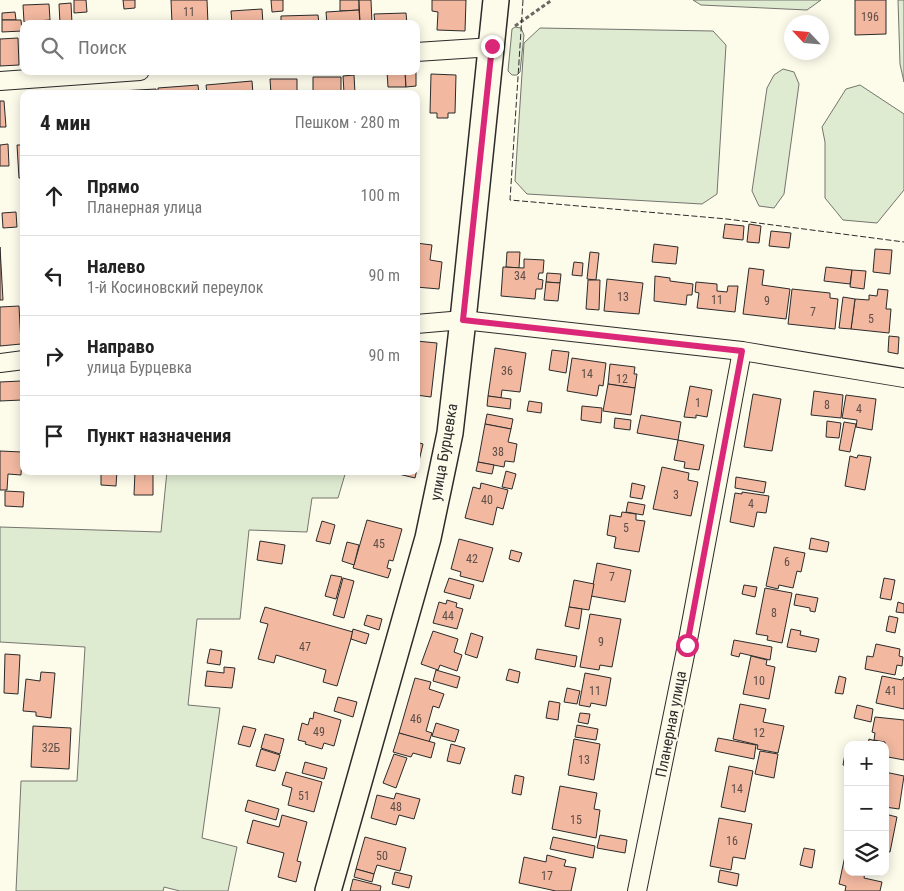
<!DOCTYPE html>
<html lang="ru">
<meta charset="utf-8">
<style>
:root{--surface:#fff;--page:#f6f6f6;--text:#222;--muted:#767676;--line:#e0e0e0}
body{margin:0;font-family:"Roboto Condensed",sans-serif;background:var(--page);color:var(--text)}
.controls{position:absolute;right:15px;bottom:15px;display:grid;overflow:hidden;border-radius:10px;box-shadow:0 2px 12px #0003}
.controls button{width:45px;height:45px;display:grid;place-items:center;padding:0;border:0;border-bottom:1px solid var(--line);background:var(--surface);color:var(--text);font:25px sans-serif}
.compass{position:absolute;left:784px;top:15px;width:45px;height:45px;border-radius:50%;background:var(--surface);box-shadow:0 2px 12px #0003;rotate:296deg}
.stop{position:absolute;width:15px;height:15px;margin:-11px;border:4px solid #db2777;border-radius:50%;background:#fff}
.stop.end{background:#db2777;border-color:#fff;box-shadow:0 1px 5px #0008}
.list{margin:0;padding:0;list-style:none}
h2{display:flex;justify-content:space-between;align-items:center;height:65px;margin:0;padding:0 20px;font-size:21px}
h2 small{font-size:16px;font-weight:400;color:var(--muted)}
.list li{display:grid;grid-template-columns:32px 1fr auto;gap:15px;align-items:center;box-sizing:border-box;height:80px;padding:0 20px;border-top:1px solid var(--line)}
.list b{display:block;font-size:19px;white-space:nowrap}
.list p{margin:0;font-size:16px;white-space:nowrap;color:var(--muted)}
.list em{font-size:16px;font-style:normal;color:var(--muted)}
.icon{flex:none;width:28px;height:28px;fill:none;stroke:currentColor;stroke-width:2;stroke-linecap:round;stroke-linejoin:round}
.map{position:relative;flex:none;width:904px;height:891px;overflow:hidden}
.search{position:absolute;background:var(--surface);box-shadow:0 2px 12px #0003;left:20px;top:20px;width:400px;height:55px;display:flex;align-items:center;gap:12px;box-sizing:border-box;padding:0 18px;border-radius:10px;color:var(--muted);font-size:19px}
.panel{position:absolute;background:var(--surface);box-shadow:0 2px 12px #0003;left:20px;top:90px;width:400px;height:385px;border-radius:10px}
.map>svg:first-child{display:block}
</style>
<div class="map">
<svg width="904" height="891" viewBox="0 0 904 891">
<rect width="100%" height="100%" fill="#fdfbea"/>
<g fill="#deebd1" stroke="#74746e">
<polygon points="693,0 821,0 807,10 701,5"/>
<polygon points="898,0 904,0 904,82 900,64"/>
<polygon points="515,27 521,28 524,35 520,72 517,75 512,75 508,71 512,29"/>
<polygon points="540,28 713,31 726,45 717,194 702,204 527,194 515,181 524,43"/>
<polygon points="783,69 794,72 799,84 784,194 774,208 759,206 752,191 767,88 774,75"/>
<polygon points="860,85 904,114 904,190 877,223 843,220 825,198 825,142 822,127 846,89"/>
<polygon points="167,471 346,471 338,498 312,498 307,532 249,530 240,619 197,619 188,705 220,708 202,838 237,847 228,891 180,891 164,887 163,891 16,891 21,781 77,781 85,647 0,642 0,527 161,532"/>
</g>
<g fill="#f2b8a0" stroke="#2b2b2b">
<polygon points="74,0 86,0 87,12 74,13"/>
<polygon points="123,0 135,0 135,8 124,9"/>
<polygon points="171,0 207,0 208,24 172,24"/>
<polygon points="271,0 283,0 283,11 272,12"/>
<polygon points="340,0 359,0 359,10 340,11"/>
<polygon points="359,0 371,0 372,24 360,24"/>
<polygon points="432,0 466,0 465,31 437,30 438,12 432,11"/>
<polygon points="855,0 886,0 886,34 855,35"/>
<polygon points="71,3 72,24 60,24 59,4"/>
<polygon points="49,4 50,20 24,22 23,5"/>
<polygon points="262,9 263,24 232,24 231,11"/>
<polygon points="359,10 360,24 327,24 326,12"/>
<polygon points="15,12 16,20 2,20 2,13"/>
<polygon points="406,13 407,24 375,24 374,14"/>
<polygon points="318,15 319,24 281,24 281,16"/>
<polygon points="2,20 21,20 22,31 2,32"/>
<polygon points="111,22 111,24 74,24"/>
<polygon points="18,38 19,65 0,66 0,39"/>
<polygon points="387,71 405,71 406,87 388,87"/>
<polygon points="405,71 416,71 416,86 406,87"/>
<polygon points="431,74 456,75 455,113 448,113 448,118 437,118 437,113 430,113"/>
<polygon points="354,75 355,93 344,93 343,76"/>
<polygon points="313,77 341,77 341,94 310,94 310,92 313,92"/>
<polygon points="270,79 297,79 297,94 271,94"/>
<polygon points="252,81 253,94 207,94 206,85"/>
<polygon points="198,85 199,94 158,94 158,88"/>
<polygon points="156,89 157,94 119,94 119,91"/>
<polygon points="118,91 118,94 101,94 101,92"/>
<polygon points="21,99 24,99 23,132"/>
<polygon points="0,101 4,101 6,127 0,127"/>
<polygon points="8,144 9,166 0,166 0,145"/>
<polygon points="17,145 24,145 24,178 19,178"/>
<polygon points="16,212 17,227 3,228 2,213"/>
<polygon points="725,224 744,226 743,240 723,238"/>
<polygon points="749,224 761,226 759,243 747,242"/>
<polygon points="771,231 791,233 789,248 769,246"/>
<polygon points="416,243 432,245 430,260 442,262 439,289 416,287"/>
<polygon points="654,244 678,247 676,264 652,262"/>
<polygon points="0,247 3,300 0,300"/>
<polygon points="875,249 892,250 890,274 873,272"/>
<polygon points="507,252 520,252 519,268 506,267"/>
<polygon points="590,252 599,253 596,280 587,279"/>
<polygon points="524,259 544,260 543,273 539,273 538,279 543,280 542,289 536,289 535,299 501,296 503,267 524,268"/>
<polygon points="574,262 583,263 582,276 572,275"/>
<polygon points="826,267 852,270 850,284 824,281"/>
<polygon points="749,268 764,270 762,285 790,289 786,319 743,314"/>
<polygon points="852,270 866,271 864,289 850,287"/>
<polygon points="547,273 561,274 560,283 546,282"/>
<polygon points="655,276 670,278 670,281 693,284 692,295 687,295 686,305 654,301"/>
<polygon points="607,279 643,283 639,314 604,311"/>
<polygon points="588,280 600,280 599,310 586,309"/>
<polygon points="546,282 560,283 558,301 544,300"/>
<polygon points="696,282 717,284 717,291 727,292 728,286 738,286 735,312 697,308 699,293 695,292"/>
<polygon points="792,289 830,293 830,298 838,299 835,329 788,324"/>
<polygon points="878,289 888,290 886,309 891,309 889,333 851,329 855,299 869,300 869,295 877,296"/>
<polygon points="843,297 855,299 851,329 839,328"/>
<polygon points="19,306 21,344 0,346 0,307"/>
<polygon points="889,336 899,337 898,354 888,352"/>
<polygon points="416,341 437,343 431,397 416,395"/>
<polygon points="495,348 526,353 520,392 502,390 501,398 488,396"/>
<polygon points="552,350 569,352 566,373 549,370"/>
<polygon points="572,358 606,363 603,386 599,385 597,396 567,391"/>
<polygon points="610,364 635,367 634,374 637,374 635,388 608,384"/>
<polygon points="21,381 22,400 0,401 0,382"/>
<polygon points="608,384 635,388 631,415 603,411"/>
<polygon points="690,386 712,390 707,417 696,415 696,418 684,417"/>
<polygon points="814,391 843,395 841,418 811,415"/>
<polygon points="753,394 781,399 772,451 744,447"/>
<polygon points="846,395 876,399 872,430 856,427 857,420 842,418"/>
<polygon points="488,396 511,399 510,409 487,406"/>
<polygon points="529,401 542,403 541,413 527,411"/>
<polygon points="582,406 602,408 601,423 581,420"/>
<polygon points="487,414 513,419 511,429 485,424"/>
<polygon points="641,415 681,422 678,440 637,433"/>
<polygon points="615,418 631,420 630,430 614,428"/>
<polygon points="827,421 841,423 839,438 826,437"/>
<polygon points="844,422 856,424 850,452 839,450"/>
<polygon points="485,424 511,429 508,442 517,444 514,462 505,461 504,467 478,462"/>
<polygon points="678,440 704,445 699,470 684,468 685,462 674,460"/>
<polygon points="416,442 423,444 415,478 390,472 416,471"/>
<polygon points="0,451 22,452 21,475 8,474 7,490 0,490"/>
<polygon points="858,455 871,457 865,490 845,486 850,456 857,458"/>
<polygon points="478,462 494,465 492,474 476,471"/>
<polygon points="662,467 689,473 688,480 698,482 691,516 653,509"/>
<polygon points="101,471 117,471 116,486 101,485"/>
<polygon points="135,471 153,471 153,495 134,495"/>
<polygon points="506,471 516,474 512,489 502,487"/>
<polygon points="736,477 766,482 764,493 735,488"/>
<polygon points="481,483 508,490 503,509 497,507 493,525 465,518 473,487 480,489"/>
<polygon points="632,483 645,486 642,499 630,497"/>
<polygon points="5,491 24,492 23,507 5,506"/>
<polygon points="742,492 769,496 766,513 757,512 754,527 730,522 735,493 742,494"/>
<polygon points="628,502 645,505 643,515 626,512"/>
<polygon points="622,512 636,514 636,520 645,521 639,552 614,548 616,537 607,535 610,515 621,517"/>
<polygon points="367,520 402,529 393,561 389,560 387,568 391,569 388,578 353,568"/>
<polygon points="322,521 335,525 330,544 316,541"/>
<polygon points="811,538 829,542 827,552 809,549"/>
<polygon points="459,539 493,548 483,582 460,576 461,572 451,569"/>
<polygon points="260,541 285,545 282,564 257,560"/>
<polygon points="347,542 359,545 354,565 342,561"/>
<polygon points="774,547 805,553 801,572 797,571 793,588 779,585 778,589 766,586"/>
<polygon points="511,550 522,553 519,562 509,559"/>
<polygon points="597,563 631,570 625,602 591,596"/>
<polygon points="331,575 342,577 336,599 325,596"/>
<polygon points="343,578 354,581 344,618 333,615"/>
<polygon points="449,578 474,585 470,599 444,592"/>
<polygon points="884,578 895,580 891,600 880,598"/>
<polygon points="574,580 594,584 589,610 569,607"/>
<polygon points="744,585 757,587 755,597 742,594"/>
<polygon points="765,588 792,593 782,643 767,640 768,636 756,634"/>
<polygon points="796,594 818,598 815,612 810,611 810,608 794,605"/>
<polygon points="447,600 457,603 456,607 463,609 457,629 433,623 439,602 446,604"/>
<polygon points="898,602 904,604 904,613 896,612"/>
<polygon points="265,607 353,632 337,686 323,682 326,670 276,655 274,663 258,659 268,624 260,622"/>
<polygon points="569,607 582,609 579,629 565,626"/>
<polygon points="590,614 621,619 612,667 600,665 599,670 580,667"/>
<polygon points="367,615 382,619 379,630 364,625"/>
<polygon points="889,616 898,618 895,633 886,631"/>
<polygon points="353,629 369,634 366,644 351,639"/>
<polygon points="791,629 801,631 800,635 819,639 816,652 787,647"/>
<polygon points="433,631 458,639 454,652 462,655 457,671 440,665 438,670 421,664"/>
<polygon points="471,633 483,637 477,658 465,654"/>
<polygon points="734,640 772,647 770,660 740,653 739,657 731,655"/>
<polygon points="876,644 900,649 899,656 903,657 902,666 897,665 895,675 865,669 867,656 873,657"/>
<polygon points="210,649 222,651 220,665 207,663"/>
<polygon points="537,649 577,656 575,667 535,659"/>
<polygon points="5,654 20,655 18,694 4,693"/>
<polygon points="751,656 767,660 766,665 775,667 769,699 743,694"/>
<polygon points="224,667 235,668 232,688 205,686 207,671 224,673"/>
<polygon points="509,669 520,672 518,683 506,680"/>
<polygon points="436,670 460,677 457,688 433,681"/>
<polygon points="41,672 55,673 51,718 36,716 36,712 23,711 26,679 40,681"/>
<polygon points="585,673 611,678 606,706 591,703 590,707 579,705"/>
<polygon points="839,676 846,678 843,694 835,693"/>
<polygon points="882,676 902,680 904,677 904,709 876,703"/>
<polygon points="415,678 431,682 429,689 444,694 439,708 433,706 426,731 432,733 429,742 399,733"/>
<polygon points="567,688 580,691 577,704 564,702"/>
<polygon points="338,697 357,702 353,717 334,711"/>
<polygon points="549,701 560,703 558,720 546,718"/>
<polygon points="740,704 766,709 763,722 784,726 778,753 757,749 758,745 733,739"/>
<polygon points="857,705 873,709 871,722 854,718"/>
<polygon points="314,712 341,720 334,746 324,743 322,749 305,744 306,742 298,740 302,723 308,725 310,718 313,719"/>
<polygon points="580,713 590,714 588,724 578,722"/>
<polygon points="875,717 904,720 904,760 888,757 888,754 885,753 885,742 874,740 875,733 872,732"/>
<polygon points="436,723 459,730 455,742 432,736"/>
<polygon points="577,725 598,729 596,740 575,737"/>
<polygon points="33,726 71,728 69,769 31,767"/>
<polygon points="243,726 256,729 250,747 238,744"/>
<polygon points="399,733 435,743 431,758 413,753 411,757 393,752"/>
<polygon points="265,734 284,739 280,754 261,748"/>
<polygon points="718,738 756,745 754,759 715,751"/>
<polygon points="574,739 600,744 594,780 568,775"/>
<polygon points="869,739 879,742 878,745 868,745"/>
<polygon points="451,744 465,748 460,764 447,761"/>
<polygon points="261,749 280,755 275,771 256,766"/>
<polygon points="760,751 778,754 774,778 755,774"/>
<polygon points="394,754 407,758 396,788 383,783"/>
<polygon points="845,754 848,755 848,766 843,765"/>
<polygon points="305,762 327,768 324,779 302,773"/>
<polygon points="729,766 753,771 745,812 721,807"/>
<polygon points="286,772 322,782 314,812 288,805 292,788 282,785"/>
<polygon points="885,772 904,776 899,809 885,807"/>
<polygon points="515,775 524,777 521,795 512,793"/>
<polygon points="560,786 597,793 594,809 600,810 596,838 552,829"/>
<polygon points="396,793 420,799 414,819 399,815 396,825 371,818 377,795 394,799"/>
<polygon points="248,800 279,809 276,820 245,811"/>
<polygon points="885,814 897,817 890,852 885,851"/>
<polygon points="282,815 307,822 297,861 301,862 296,882 278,877 284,853 247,843 253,820 279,827"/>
<polygon points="719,818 752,824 745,859 733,857 731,870 710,866"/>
<polygon points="600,835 627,840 625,853 597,848"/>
<polygon points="365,837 406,848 400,871 377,865 374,874 356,869"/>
<polygon points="553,837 595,846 593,858 550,849"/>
<polygon points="804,848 815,850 812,868 800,865"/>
<polygon points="547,855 566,860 564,866 576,868 571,891 556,891 519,883 524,857 546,862"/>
<polygon points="845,856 848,857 848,872 865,872 864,878 882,882 880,891 845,891 846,886 839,884"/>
<polygon points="356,869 374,874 372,882 354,877"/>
<polygon points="720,870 739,874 737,886 718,882"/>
<polygon points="395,872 412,876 409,888 392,884"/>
<polygon points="353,879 381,886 380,891 350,891"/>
</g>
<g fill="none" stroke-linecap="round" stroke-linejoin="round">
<g stroke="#2b2b2b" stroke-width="20">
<g id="street">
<polyline points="416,52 493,47"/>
<polyline points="0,81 140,71"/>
<polyline points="416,324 463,320 742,351 904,378"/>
<polyline points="0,363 24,360"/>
<polyline points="637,891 687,645 742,351"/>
</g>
</g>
<g stroke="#2b2b2b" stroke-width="28">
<polyline id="secondary" points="328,891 428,538 450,433 463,320 496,0"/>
</g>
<polyline stroke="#6a6964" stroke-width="3" stroke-dasharray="4 2.5" stroke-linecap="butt" points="515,26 552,0"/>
<use href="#street" stroke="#fdfbea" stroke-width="18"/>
<use href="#secondary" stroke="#fdfbea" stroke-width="25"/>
<polyline stroke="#2b2b2b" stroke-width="1" stroke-dasharray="6 2.5" stroke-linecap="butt" points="523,0 510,200 727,219 904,242"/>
</g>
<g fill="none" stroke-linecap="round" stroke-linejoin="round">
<polyline stroke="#db2777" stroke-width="6" points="492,46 463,320 742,351 687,645"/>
</g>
<g text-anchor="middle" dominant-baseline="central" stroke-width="4" stroke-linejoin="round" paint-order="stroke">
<g font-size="12" fill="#5d4e48">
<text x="189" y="12">11</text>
<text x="870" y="17">196</text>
<text x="520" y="276">34</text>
<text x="623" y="297">13</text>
<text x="717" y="300">11</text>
<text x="767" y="301">9</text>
<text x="813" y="312">7</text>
<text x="871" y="319">5</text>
<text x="507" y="371">36</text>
<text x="587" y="374">14</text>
<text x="622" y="379">12</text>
<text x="698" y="403">1</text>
<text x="827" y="405">8</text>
<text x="859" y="409">4</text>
<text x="498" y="452">38</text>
<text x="676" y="495">3</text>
<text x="487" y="500">40</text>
<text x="751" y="504">4</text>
<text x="626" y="528">5</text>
<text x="379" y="544">45</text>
<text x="472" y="559">42</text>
<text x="787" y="562">6</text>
<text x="612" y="577">7</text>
<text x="774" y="613">8</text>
<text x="448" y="616">44</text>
<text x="601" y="642">9</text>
<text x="305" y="647">47</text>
<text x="759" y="681">10</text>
<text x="595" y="691">11</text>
<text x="891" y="691">41</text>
<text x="416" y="719">46</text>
<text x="319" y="732">49</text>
<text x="759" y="733">12</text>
<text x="51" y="748">32Б</text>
<text x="584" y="760">13</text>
<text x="737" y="789">14</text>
<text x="304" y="796">51</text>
<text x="396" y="807">48</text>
<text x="576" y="820">15</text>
<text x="732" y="841">16</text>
<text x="382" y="856">50</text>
<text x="547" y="876">17</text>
</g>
<g font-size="15" fill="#2b2b2b" stroke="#fdfbea">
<text transform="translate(444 452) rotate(-80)">улица Бурцевка</text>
<text transform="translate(671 724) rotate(-79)">Планерная улица</text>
</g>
</g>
</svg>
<div class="controls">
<button>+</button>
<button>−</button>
<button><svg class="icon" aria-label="layers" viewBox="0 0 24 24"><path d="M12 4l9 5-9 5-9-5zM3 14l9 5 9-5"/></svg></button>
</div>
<svg class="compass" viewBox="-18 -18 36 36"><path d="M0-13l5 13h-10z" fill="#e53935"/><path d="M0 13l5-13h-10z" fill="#767676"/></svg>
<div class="stop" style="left:687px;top:645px"></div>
<div class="stop end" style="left:492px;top:46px"></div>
<div class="search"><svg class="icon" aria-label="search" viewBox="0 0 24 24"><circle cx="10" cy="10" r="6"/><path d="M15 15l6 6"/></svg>Поиск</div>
<section class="panel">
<h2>4 мин<small>Пешком · 280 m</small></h2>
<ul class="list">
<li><svg class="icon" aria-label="ahead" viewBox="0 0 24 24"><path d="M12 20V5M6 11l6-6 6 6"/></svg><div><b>Прямо</b><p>Планерная улица</p></div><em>100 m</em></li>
<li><svg class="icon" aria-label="left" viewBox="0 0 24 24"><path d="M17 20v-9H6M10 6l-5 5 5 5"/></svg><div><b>Налево</b><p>1-й Косиновский переулок</p></div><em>90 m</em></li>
<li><svg class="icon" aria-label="right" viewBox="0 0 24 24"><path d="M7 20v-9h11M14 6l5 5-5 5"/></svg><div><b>Направо</b><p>улица Бурцевка</p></div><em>90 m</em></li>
<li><svg class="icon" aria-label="arrive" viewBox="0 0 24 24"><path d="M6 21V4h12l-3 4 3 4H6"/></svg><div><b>Пункт назначения</b></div></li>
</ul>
</section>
</div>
